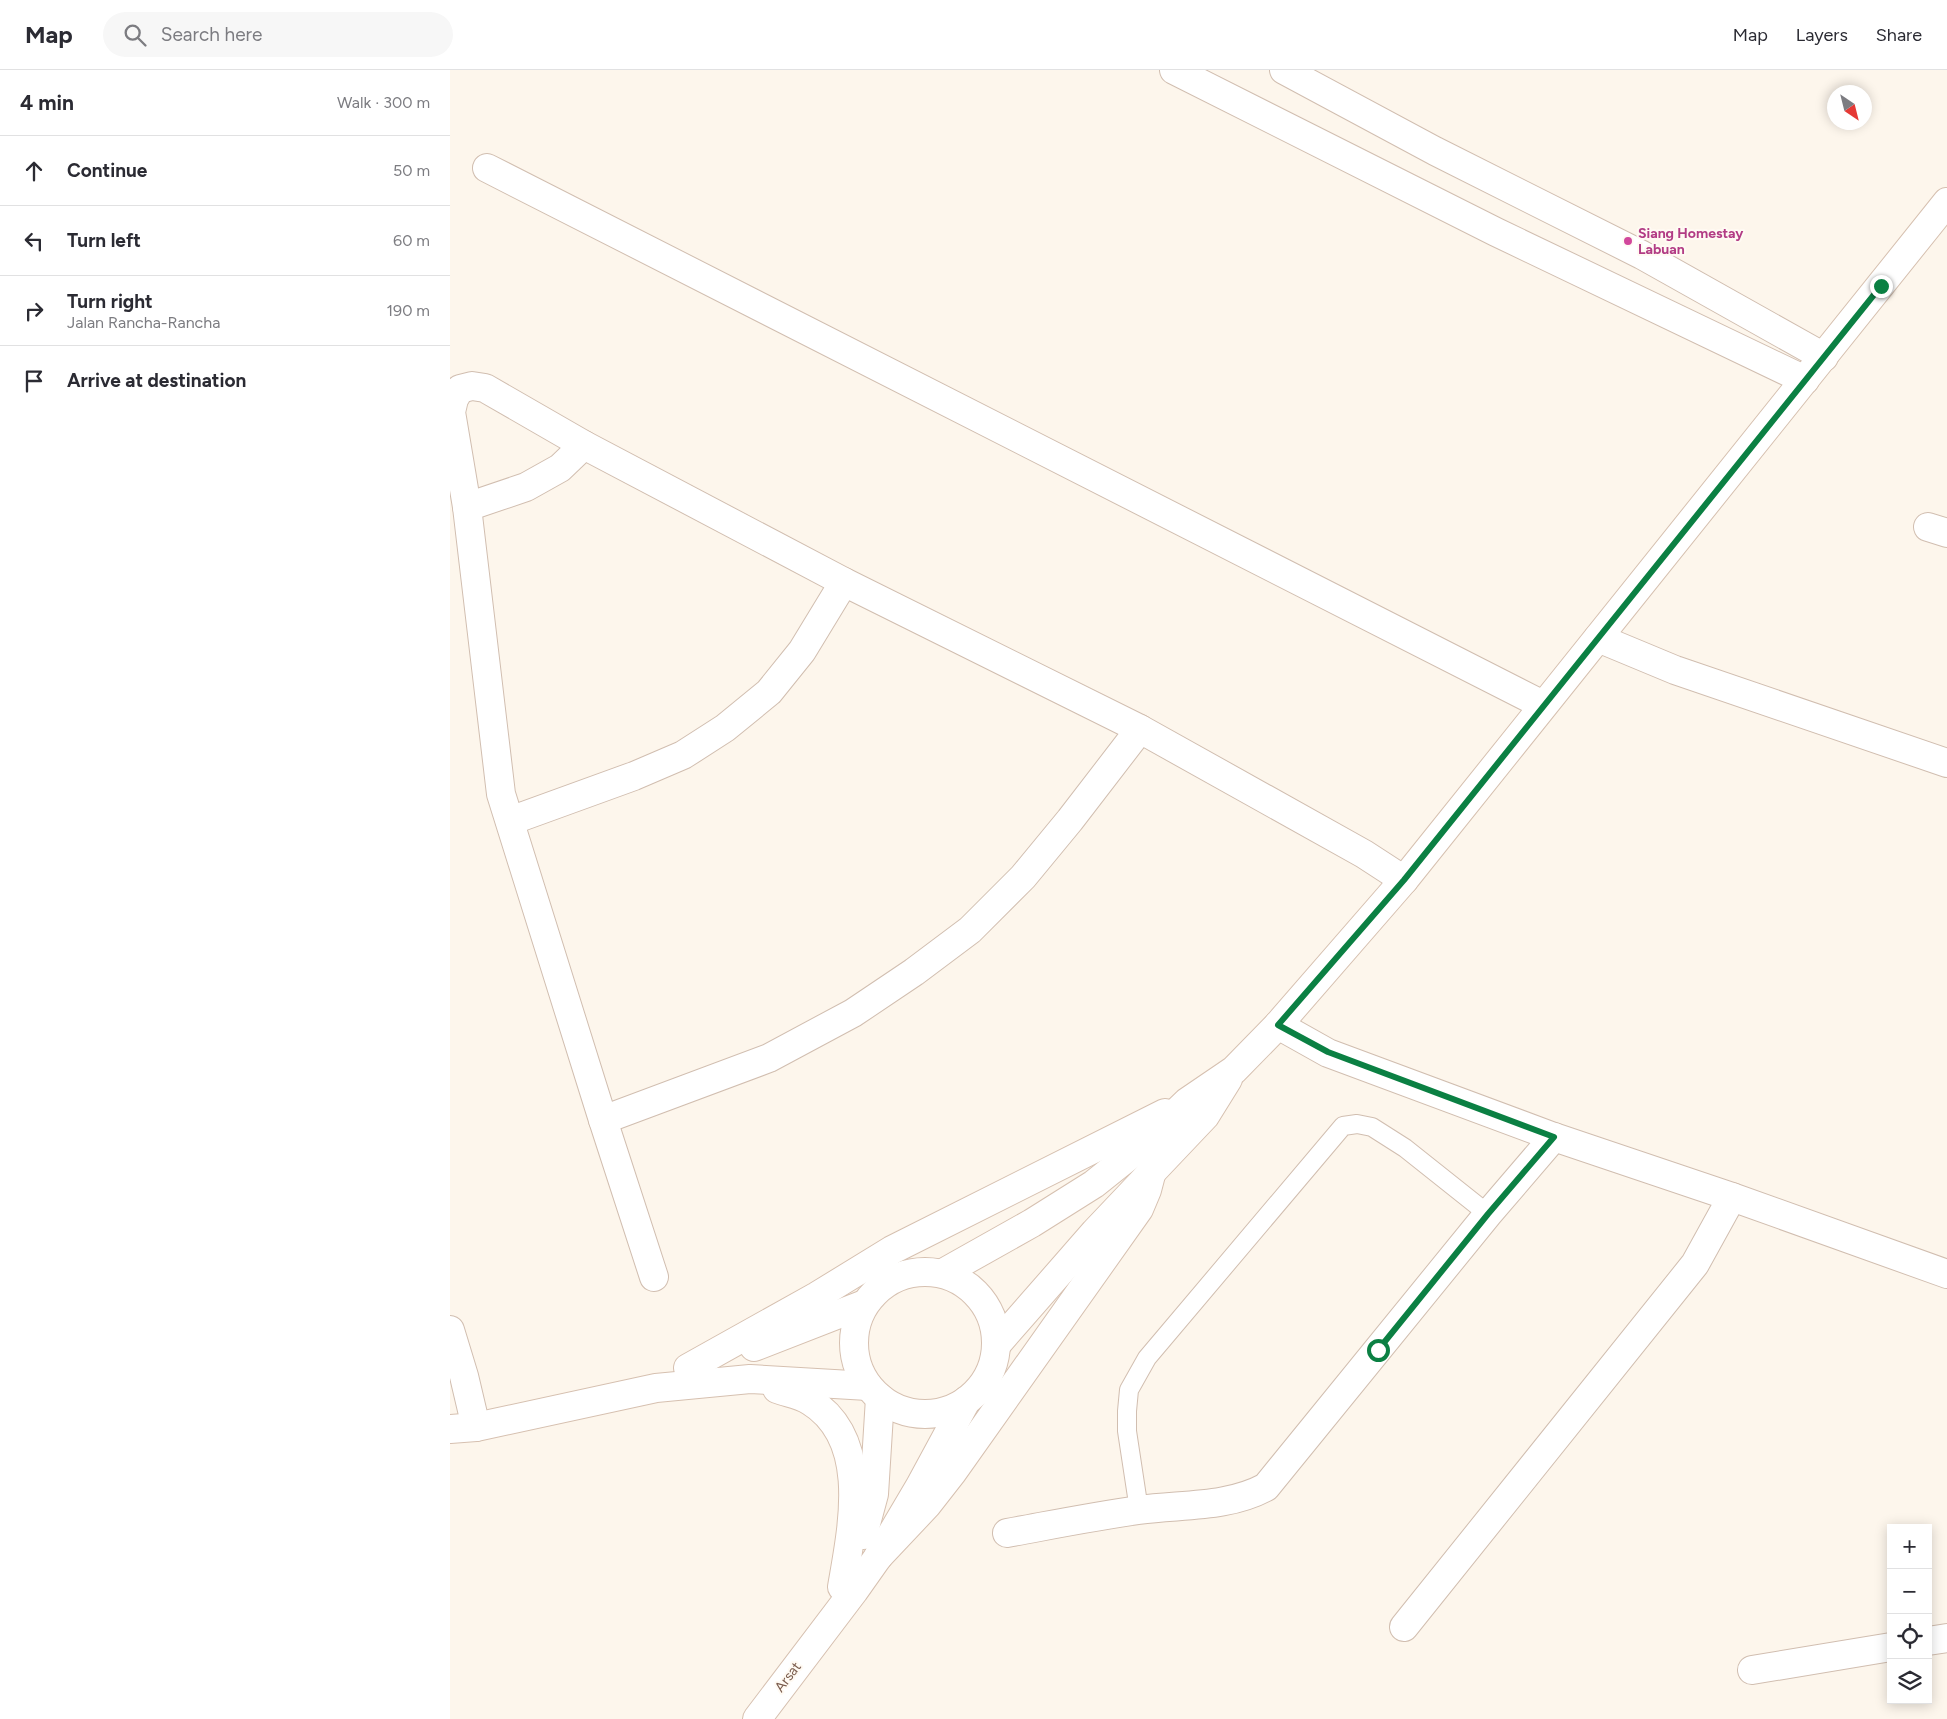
<!DOCTYPE html>
<meta charset="utf-8">
<style>
:root{--surface:#fff;--page:#f7f7f7;--text:#2b2b33;--muted:#7c7c81;--line:#e1e1e2}
body{margin:0;font-family:Figtree,sans-serif;background:var(--page);color:var(--text)}
.controls{position:absolute;right:15px;bottom:15px;display:grid;overflow:hidden;border-radius:0px;box-shadow:0 2px 12px #0003}
.controls button{width:45px;height:45px;display:grid;place-items:center;padding:0;border:0;border-bottom:1px solid var(--line);background:var(--surface);color:var(--text);font:25px sans-serif}
.compass{position:absolute;left:1377px;top:15px;width:45px;height:45px;border-radius:50%;background:var(--surface);box-shadow:0 2px 12px #0003;rotate:145deg}
.stop{position:absolute;width:15px;height:15px;margin:-11px;border:4px solid #0b8043;border-radius:50%;background:#fff}
.stop.end{background:#0b8043;border-color:#fff;box-shadow:0 1px 5px #0008}
.list{margin:0;padding:0;list-style:none}
h2{display:flex;justify-content:space-between;align-items:center;height:65px;margin:0;padding:0 20px;font-size:21px}
h2 small{font-size:16px;font-weight:400;color:var(--muted)}
.list li{display:grid;grid-template-columns:32px 1fr auto;gap:15px;align-items:center;box-sizing:border-box;height:70px;padding:0 20px;border-top:1px solid var(--line)}
.list b{display:block;font-size:19px;white-space:nowrap}
.list p{margin:0;font-size:16px;white-space:nowrap;color:var(--muted)}
.list em{font-size:16px;font-style:normal;color:var(--muted)}
.icon{flex:none;width:28px;height:28px;fill:none;stroke:currentColor;stroke-width:2;stroke-linecap:round;stroke-linejoin:round}
.map{position:relative;flex:none;width:1497px;height:1649px;overflow:hidden}
header{display:flex;align-items:center;gap:30px;box-sizing:border-box;height:70px;padding:0 25px;background:var(--surface);border-bottom:1px solid var(--line)}
header strong{font-size:24px}
nav{display:flex;gap:28px;margin-inline-start:auto;font-size:18px}
.search{width:350px;height:45px;background:var(--page);display:flex;align-items:center;gap:12px;box-sizing:border-box;padding:0 18px;border-radius:28px;color:var(--muted);font-size:19px}
main{display:flex}
aside{flex:1;background:var(--surface)}
.map>svg:first-child{display:block}
</style>
<header>
<strong>Map</strong>
<div class="search"><svg class="icon" aria-label="search" viewBox="0 0 24 24"><circle cx="10" cy="10" r="6"/><path d="M15 15l6 6"/></svg>Search here</div>
<nav><a>Map</a><a>Layers</a><a>Share</a></nav>
</header>
<main>
<aside>
<h2>4 min<small>Walk · 300 m</small></h2>
<ul class="list">
<li><svg class="icon" aria-label="ahead" viewBox="0 0 24 24"><path d="M12 20V5M6 11l6-6 6 6"/></svg><div><b>Continue</b></div><em>50 m</em></li>
<li><svg class="icon" aria-label="left" viewBox="0 0 24 24"><path d="M17 20v-9H6M10 6l-5 5 5 5"/></svg><div><b>Turn left</b></div><em>60 m</em></li>
<li><svg class="icon" aria-label="right" viewBox="0 0 24 24"><path d="M7 20v-9h11M14 6l5 5-5 5"/></svg><div><b>Turn right</b><p>Jalan Rancha-Rancha</p></div><em>190 m</em></li>
<li><svg class="icon" aria-label="arrive" viewBox="0 0 24 24"><path d="M6 21V4h12l-3 4 3 4H6"/></svg><div><b>Arrive at destination</b></div></li>
</ul>
</aside>
<div class="map">
<svg width="1497" height="1649" viewBox="0 0 1497 1649">
<rect width="100%" height="100%" fill="#fdf6ec"/>
<g fill="none" stroke-linecap="round" stroke-linejoin="round">
<g stroke="#d1beb0" stroke-width="20">
<polyline id="lane" points="689,1440 677,1361 677,1341 679,1320 697,1288 893,1056 907,1054 922,1057 955,1078 1038,1144"/>
</g>
<g stroke="#d1beb0" stroke-width="30">
<g id="street">
<polyline points="724,0 1046,162 1355,310"/>
<polyline points="834,0 985,81 1192,185 1374,287"/>
<polyline points="37,98 1093,635"/>
<polyline points="17,437 76,417 110,398 134,375"/>
<polyline points="1478,457 1497,463"/>
<polyline points="1148,568 1225,600 1497,693"/>
<polyline points="60,751 184,706 233,685 275,658 319,622 352,581 394,512"/>
<polyline points="828,955 878,983 1104,1067 1282,1127 1497,1204"/>
<polyline points="153,1050 319,988 403,943 464,902 520,860 573,807 620,750 690,659"/>
<polyline points="204,1207 153,1050 51,724 17,437 1,342 4,329 10,319 22,316 35,318 134,375 394,512 690,659 914,784 954,810"/>
<polyline points="0,1260 14,1306 26,1357"/>
<path d="M557 1463C601 1455 645 1446 689 1440 732 1434 777 1438 816 1417L1038 1144 1104 1067"/>
<polyline points="954,1557 1245,1194 1282,1127"/>
<polyline points="1478,1571 1497,1568"/>
<polyline points="1302,1600 1441,1577"/>
</g>
</g>
<g stroke="#d6c0b0" stroke-width="30">
<g id="secondary">
<circle cx="475" cy="1273" r="71"/>
<polyline points="493,1203 582,1153 644,1114 689,1078 737,1032 784,1000 828,955 954,810 1497,132"/>
<polyline points="547,1274 645,1162 755,1046 778,1009"/>
<polyline points="304,1277 412,1235"/>
<polyline points="238,1298 367,1226 442,1180 715,1043"/>
<path d="M327 1319C338 1323 351 1325 360 1331 422 1369 402 1458 392 1517"/>
<polyline points="0,1359 26,1357 206,1318 300,1309 418,1316"/>
<polyline points="413,1465 424,1424 430,1328"/>
<polyline points="428,1487 477,1435 502,1403 689,1139 697,1120 702,1101"/>
<polyline points="307,1649 404,1521 428,1487 470,1416 516,1331"/>
</g>
</g>
<use href="#lane" stroke="#fff" stroke-width="18"/>
<use href="#street" stroke="#fff" stroke-width="28"/>
<use href="#secondary" stroke="#fff" stroke-width="28"/>
</g>
<g fill="none" stroke-linecap="round" stroke-linejoin="round">
<polyline stroke="#0b8043" stroke-width="6" points="928,1280 1038,1144 1104,1067 878,982 828,955 954,810 1431,216"/>
</g>
<circle fill="#d1479c" stroke="#fffaf3" stroke-width="2" cx="1178" cy="171" r="5"/>
<g text-anchor="middle" dominant-baseline="central" stroke-width="4" stroke-linejoin="round" paint-order="stroke">
<g font-size="14" font-weight="bold" fill="#b23c85" stroke="#fffaf3" text-anchor="start">
<text x="1188" y="163">Siang Homestay<tspan x="1188" dy="16">Labuan</tspan></text>
</g>
<g font-size="14" fill="#7a5c4d" stroke="#fffaf3">
<text transform="translate(338 1607) rotate(-53)">Arsat</text>
</g>
</g>
</svg>
<div class="controls">
<button>+</button>
<button>−</button>
<button><svg class="icon" aria-label="locate" viewBox="0 0 24 24"><circle cx="12" cy="12" r="6"/><path d="M12 2v4M12 18v4M2 12h4M18 12h4"/></svg></button>
<button><svg class="icon" aria-label="layers" viewBox="0 0 24 24"><path d="M12 4l9 5-9 5-9-5zM3 14l9 5 9-5"/></svg></button>
</div>
<svg class="compass" viewBox="-18 -18 36 36"><path d="M0-13l5 13h-10z" fill="#e53935"/><path d="M0 13l5-13h-10z" fill="#7c7c81"/></svg>
<div class="stop" style="left:928px;top:1280px"></div>
<div class="stop end" style="left:1431px;top:216px"></div>
</div>
</main>
